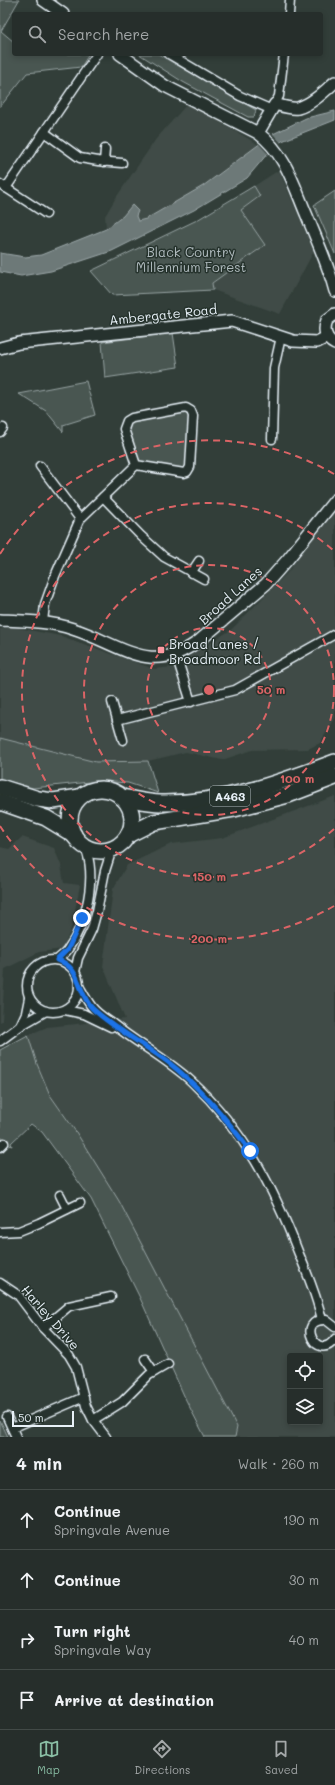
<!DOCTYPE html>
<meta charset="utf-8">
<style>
:root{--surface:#262e2b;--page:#323a37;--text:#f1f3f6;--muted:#a4a8a9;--line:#424a47;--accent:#8abfa5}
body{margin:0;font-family:Mali,sans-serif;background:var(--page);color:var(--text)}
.controls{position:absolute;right:12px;bottom:12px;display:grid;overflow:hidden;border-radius:4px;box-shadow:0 2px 6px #0003}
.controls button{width:36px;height:36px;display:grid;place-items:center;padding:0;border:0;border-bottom:1px solid var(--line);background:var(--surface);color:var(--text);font:20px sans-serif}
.scale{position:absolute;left:12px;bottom:10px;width:62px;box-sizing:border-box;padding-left:4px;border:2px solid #e8f1f8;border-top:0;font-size:11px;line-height:14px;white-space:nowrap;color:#e8f1f8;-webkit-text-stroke:3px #26332d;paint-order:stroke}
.stop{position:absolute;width:12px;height:12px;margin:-9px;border:3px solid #1a73e8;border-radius:50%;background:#fff}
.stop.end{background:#1a73e8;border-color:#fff;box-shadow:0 1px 4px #0008}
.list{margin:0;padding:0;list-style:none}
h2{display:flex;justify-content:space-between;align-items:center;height:52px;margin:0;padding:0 16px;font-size:17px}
h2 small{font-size:13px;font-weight:400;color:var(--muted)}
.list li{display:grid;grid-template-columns:26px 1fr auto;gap:12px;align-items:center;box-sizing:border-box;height:60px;padding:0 16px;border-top:1px solid var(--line)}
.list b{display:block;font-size:15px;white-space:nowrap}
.list p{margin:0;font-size:13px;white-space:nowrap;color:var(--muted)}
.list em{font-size:13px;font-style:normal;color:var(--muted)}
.icon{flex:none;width:22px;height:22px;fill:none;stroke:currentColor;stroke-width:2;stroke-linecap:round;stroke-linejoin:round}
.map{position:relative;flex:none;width:335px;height:1437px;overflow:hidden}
.search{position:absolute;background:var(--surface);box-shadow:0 2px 6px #0003;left:12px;right:12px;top:12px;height:44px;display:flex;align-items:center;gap:10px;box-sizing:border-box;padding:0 14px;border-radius:4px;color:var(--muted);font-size:15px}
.sheet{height:292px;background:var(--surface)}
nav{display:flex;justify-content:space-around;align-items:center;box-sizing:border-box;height:56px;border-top:1px solid var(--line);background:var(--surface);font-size:11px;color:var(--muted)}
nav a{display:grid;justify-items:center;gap:2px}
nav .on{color:var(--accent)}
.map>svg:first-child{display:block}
</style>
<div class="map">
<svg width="335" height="1437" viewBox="0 0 335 1437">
<rect width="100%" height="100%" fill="#323e39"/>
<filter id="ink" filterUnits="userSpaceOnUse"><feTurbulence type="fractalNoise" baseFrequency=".025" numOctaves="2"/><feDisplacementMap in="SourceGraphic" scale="8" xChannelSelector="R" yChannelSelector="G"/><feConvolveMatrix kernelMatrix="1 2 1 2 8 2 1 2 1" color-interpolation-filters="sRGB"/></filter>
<g filter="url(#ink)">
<g fill="#3f4b46" fill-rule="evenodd">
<polygon points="188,103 259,145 203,186 146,219 138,221 136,216 123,216 106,229 105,216 115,199 156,139"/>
<polygon points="279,170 314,251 280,314 213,290 212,283 254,254 240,209 260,196 254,186"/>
<polygon points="335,511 335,718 320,743 308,749 252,750 222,760 186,752 148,761 96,762 0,738 0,629 13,627 61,636 154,669 173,667 232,629 288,572 321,526"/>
<path d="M335 796V1437H235L237 1427 76 1132 50 1095 37 1064 28 1035 47 1027 125 1019 103 966 113 889 127 865 171 844 222 838ZM290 1356H320V1422H290Z"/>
<polygon points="22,837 54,848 61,865 64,883 80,885 72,926 63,949 39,952 5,969 2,1021 0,1022 0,847 9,849"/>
</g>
<g fill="#495651" stroke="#98a4a4">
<polygon points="0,0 19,0 1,31 14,42 14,54 89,54 81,67 27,73 0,107"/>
<polygon points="139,54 158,54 256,110 254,117 248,117 183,82"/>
<polygon points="254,186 260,196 241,210 265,245 212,283 213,290 112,295 91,271 197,220"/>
<polygon points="335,191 335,254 314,205"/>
<polygon points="173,333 178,367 105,378 102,342"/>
<polygon points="86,381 95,415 63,425 63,432 46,411 19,394"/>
<polygon points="184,411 189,417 187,466 180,469 142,463 139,459 127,428 130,423 134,420"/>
<polygon points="0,738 96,762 148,761 158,793 128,783 99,781 33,788 0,779"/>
<polygon points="28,1035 37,1064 50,1095 76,1132 119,1201 237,1427 235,1437 205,1437 186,1400 140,1298 91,1199 42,1132 31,1124 11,1143 12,1146 2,1142 0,1144 0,1050"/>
<polygon points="0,1420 8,1437 0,1437"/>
</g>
<polygon fill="#6d7978" stroke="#9ea9ab" points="335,111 335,120 282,141 268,153 247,178 194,210 112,251 51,271 21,276 0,272 0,253 25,257 41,255 106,229 123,216 132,205 138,211 136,216 138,221 146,219 203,186 273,134 306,118"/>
<polygon fill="#323e39" points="272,133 282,144 269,155 258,143"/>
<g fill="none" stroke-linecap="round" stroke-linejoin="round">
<g stroke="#e8f1f8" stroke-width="11">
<g id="street">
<polyline points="289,14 290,0"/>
<polyline points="169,54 240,96 272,110"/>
<polyline points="275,104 279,96 284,54"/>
<polyline points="44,132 80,158 98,161 122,163"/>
<polyline points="104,162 105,149"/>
<polyline points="0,184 46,214"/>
<polyline points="6,188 97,54"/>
<polyline points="0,432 3,428"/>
<polyline points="272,439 274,368 281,337"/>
<polyline points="40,466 80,519"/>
<polyline points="103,497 141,536 164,557 204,579"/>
<polyline points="191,573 199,561"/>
<polyline points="43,622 45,604 55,576 80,519 136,465 184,473 187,472 190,467 193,416 191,411 186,408 132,418 127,421 124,429 136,465"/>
<polyline points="176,655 191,702"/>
<polyline points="112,702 123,740"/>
<polyline points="117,720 235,690 335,634"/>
<circle cx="53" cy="986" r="26"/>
<path d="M57 960C61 956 66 953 68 949 87 923 97 876 85 847"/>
<polyline points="75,972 78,958 92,929 97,911 105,871 112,849"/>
<path d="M79 986C83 993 87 1001 92 1007 97 1014 106 1019 113 1024 138 1044 167 1059 191 1081 245 1131 273 1187 299 1254 308 1275 317 1297 322 1320"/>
<polyline points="65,1010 84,1014 111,1027"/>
<polyline points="20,1026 26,1013 29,998"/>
<polyline points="0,1041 20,1026 46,1011"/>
<polyline points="0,1147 4,1143"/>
<polyline points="60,1195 67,1209"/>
<polyline points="0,1232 19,1231 39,1223 80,1203"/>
<polyline points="0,1283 18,1295 43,1328 69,1355 76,1367 86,1406 93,1420 106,1437"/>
<path d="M335 1327 326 1320C295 1318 317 1364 335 1339"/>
<polyline points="43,1328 69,1306 111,1297"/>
<polyline points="145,1359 154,1372"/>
<polyline points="7,1417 16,1437"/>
<polyline points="93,1420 122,1402 149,1375 168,1364"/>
<polyline points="12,1428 84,1397"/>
</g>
</g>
<g stroke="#e8f1f8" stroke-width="14">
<g id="secondary">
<polyline points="43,0 63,14"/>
<path d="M120 54 165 86 258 133C286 154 294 186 307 216 318 243 328 264 335 291"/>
<path d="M258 133 275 104C282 106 291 109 298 108 312 104 325 91 335 82"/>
<path d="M335 314 327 320C323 330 325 339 335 344"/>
<polyline points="0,348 19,343 232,321 293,341 317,342 327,337"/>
<path d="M0 620C25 621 49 621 73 629 121 644 151 678 200 640L266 584 288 559 335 500"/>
</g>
</g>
<g stroke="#e8f1f8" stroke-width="18">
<g id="highway">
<polyline points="0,787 38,799 53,801 80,797"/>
<circle cx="101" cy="820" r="31"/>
<path d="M121 797C134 799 147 803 161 803 221 804 279 783 335 762"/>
<polyline points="0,802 46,818 74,835"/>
<polyline points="128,835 154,822 234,809 288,795 335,777"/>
</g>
</g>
<use href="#street" stroke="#26332d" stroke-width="8"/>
<use href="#secondary" stroke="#26332d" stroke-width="11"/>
<use href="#highway" stroke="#26332d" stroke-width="15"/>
</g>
</g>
<g fill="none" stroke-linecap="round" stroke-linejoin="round" filter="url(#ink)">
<path stroke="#1a73e8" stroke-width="5" d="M82 918 68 949 57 960C82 967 77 994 93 1009 116 1030 144 1044 168 1062 200 1087 226 1118 250 1151"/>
</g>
<g fill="none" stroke="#db6466" stroke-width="2" stroke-dasharray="7 5">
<circle cx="209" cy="690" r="62"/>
<circle cx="209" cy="690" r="125"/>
<path d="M334 829A187 187 0 1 1 334 551"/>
<path d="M334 906A249 249 0 0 1 0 826M0 554A249 249 0 0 1 334 474"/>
</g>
<rect fill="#ff9aa2" stroke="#26332d" stroke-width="1.5" x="157" y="646" width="8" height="8" rx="2"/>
<g text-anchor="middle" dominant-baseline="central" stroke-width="3" stroke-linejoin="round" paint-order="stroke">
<rect fill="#26332d" stroke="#aeb8bb" stroke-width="1" x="210" y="786" width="40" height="20" rx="3"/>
<g font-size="12" font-weight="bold" fill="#e8f1f8">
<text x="230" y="796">A463</text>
</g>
<g font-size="13" fill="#b0bbbe" stroke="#26332d">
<text x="191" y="251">Black Country<tspan x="191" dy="15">Millennium Forest</tspan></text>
</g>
<g font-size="13" fill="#e8f1f8" stroke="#26332d">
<text transform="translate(163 314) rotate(-6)">Ambergate Road</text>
<text transform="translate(230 595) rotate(-42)">Broad Lanes</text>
<text transform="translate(51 1317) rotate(49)">Harley Drive</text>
</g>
<g font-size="13" fill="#e8f1f8" stroke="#26332d" text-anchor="start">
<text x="169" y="643">Broad Lanes /<tspan x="169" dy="15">Broadmoor Rd</tspan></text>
</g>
</g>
<circle cx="209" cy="690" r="6" fill="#db6466" stroke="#26332d" stroke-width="2"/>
<g font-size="12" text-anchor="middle" font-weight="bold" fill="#db6466" stroke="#26332d" stroke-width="3" stroke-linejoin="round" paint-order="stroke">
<text x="271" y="694">50 m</text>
<text x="297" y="783">100 m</text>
<text x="209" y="881">150 m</text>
<text x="209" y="943">200 m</text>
</g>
</svg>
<div class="controls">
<button><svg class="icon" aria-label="locate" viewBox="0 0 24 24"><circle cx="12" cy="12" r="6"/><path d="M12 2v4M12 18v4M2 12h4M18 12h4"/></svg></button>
<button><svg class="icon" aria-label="layers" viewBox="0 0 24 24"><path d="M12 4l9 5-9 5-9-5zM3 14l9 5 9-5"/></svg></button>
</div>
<div class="scale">50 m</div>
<div class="stop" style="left:250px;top:1151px"></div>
<div class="stop end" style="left:82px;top:918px"></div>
<div class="search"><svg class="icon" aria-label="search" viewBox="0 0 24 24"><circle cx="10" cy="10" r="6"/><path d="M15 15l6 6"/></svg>Search here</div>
</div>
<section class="sheet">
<h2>4 min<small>Walk · 260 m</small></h2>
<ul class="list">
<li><svg class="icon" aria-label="ahead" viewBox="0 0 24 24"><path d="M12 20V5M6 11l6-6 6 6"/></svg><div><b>Continue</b><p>Springvale Avenue</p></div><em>190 m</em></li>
<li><svg class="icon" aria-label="ahead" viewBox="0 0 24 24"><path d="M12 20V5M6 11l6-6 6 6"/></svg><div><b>Continue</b></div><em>30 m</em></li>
<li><svg class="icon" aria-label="right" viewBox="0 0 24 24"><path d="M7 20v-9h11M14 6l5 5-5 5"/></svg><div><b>Turn right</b><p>Springvale Way</p></div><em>40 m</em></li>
<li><svg class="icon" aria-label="arrive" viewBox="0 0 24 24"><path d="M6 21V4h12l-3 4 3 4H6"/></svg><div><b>Arrive at destination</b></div></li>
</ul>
</section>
<nav>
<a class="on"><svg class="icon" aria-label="map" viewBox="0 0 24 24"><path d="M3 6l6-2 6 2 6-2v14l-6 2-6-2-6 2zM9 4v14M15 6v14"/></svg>Map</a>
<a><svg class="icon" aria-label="directions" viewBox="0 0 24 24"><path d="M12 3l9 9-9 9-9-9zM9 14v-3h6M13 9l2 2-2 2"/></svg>Directions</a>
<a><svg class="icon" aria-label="saved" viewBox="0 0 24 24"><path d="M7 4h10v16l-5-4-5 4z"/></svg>Saved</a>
</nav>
